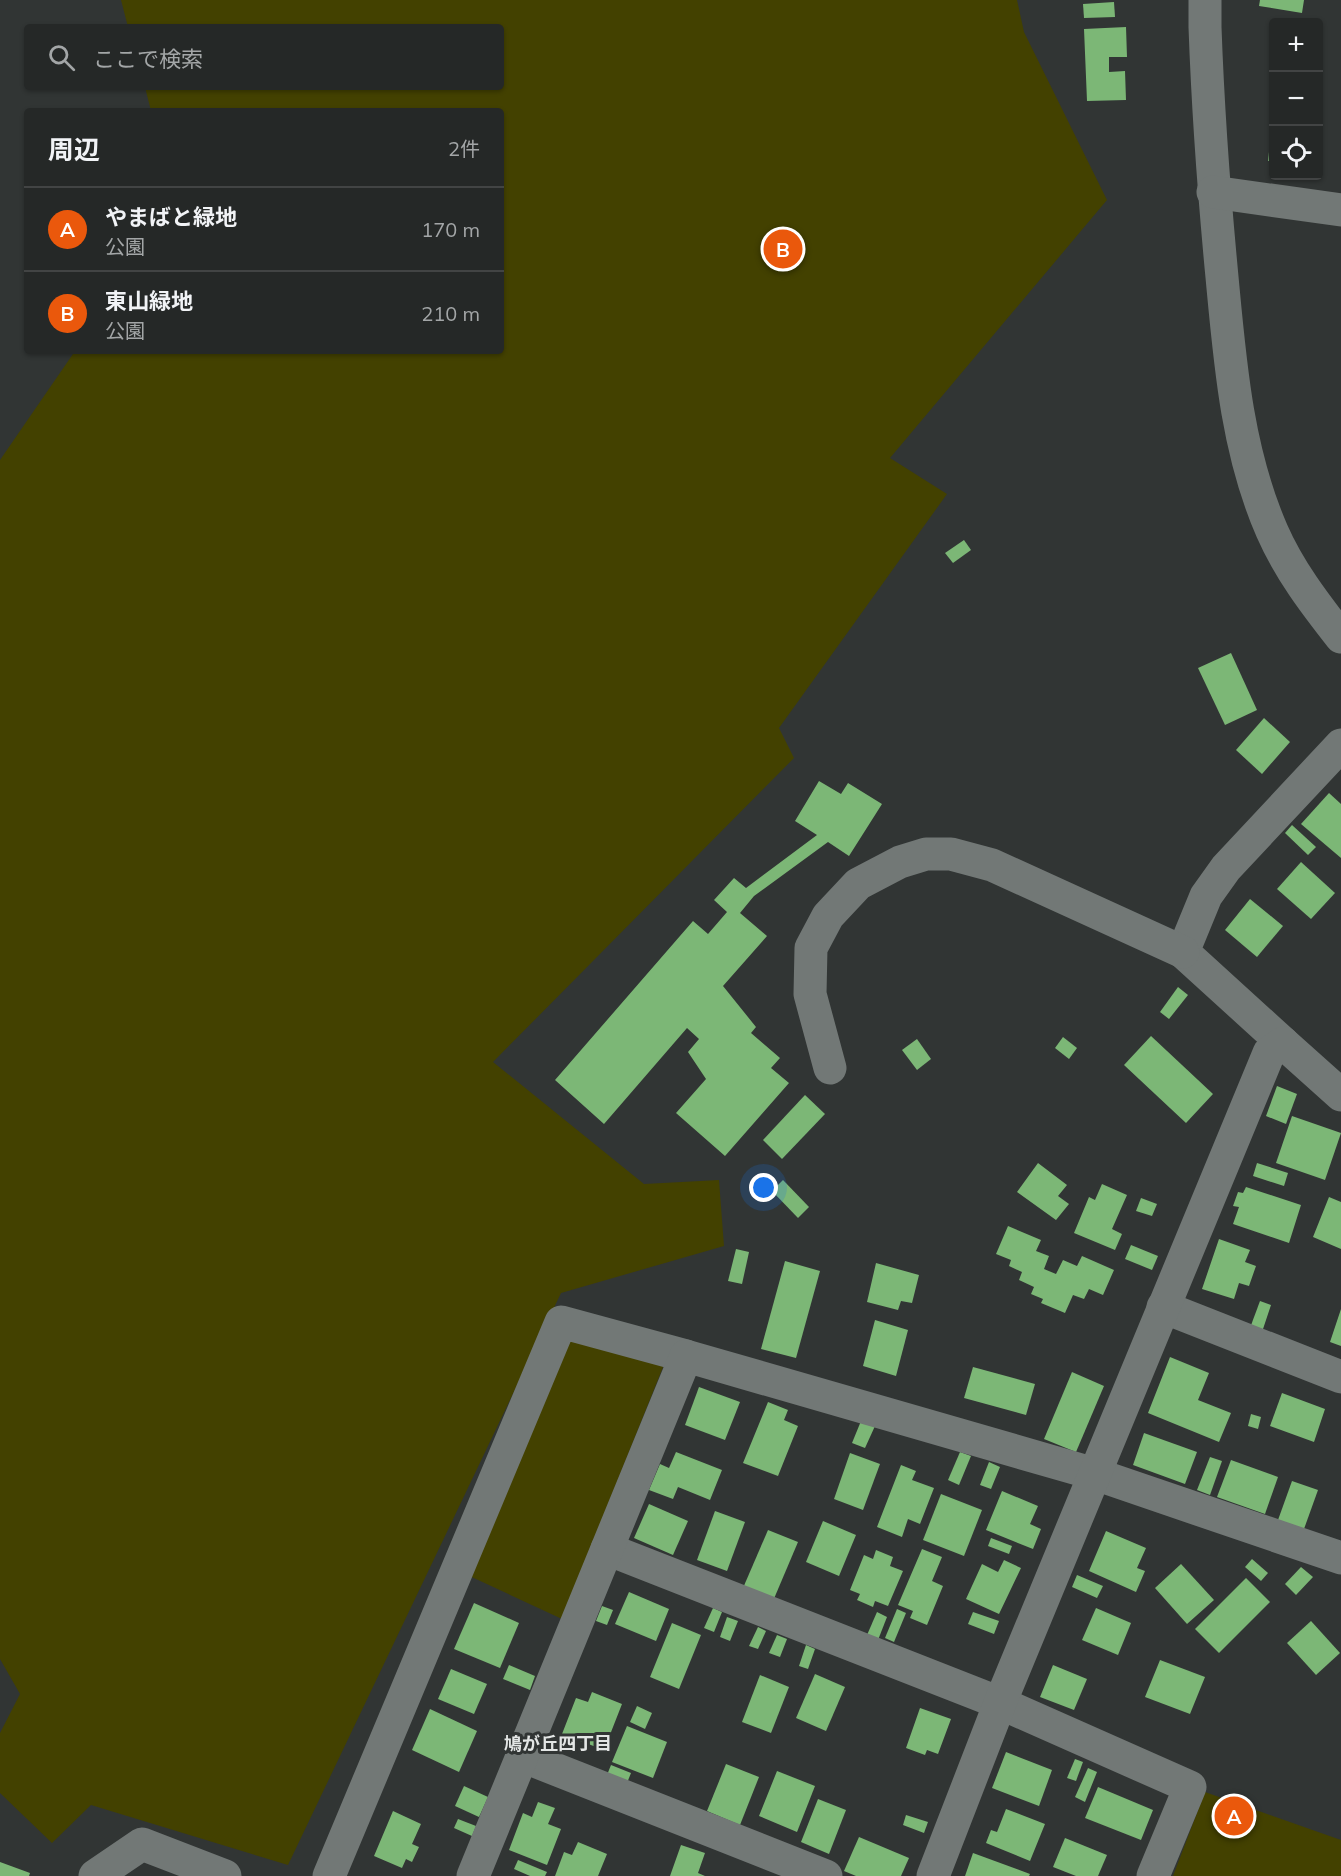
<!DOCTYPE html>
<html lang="ja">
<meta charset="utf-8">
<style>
:root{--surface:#252827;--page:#313433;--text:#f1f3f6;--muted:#a3a6a7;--line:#424444;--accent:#ea580c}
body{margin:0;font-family:Mulish,"Noto Sans JP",sans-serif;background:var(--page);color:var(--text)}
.controls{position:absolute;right:18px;top:18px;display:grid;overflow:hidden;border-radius:6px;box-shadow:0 2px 4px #0004}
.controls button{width:54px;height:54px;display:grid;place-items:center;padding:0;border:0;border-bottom:2px solid var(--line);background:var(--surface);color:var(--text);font:30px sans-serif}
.you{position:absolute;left:764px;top:1188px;width:21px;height:21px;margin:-15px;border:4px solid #fff;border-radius:50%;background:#1a73e8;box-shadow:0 0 0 9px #1a73e833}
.badge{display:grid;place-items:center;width:39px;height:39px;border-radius:50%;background:var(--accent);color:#fff;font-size:20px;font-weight:700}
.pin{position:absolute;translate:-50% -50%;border:3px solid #fff;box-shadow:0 2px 6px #0006}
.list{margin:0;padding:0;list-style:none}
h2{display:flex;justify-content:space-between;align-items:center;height:78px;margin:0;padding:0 24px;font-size:26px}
h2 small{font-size:20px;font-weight:400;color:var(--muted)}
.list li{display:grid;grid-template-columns:39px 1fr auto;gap:18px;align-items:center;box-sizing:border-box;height:84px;padding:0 24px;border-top:2px solid var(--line)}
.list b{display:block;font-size:22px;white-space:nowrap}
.list p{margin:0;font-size:20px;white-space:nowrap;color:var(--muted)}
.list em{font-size:20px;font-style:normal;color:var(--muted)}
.icon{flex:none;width:33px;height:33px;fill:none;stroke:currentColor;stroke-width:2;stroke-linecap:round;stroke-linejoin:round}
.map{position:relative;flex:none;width:1341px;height:1876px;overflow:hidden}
.search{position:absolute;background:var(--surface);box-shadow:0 2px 4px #0004;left:24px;top:24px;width:480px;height:66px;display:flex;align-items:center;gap:15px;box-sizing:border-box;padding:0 21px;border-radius:6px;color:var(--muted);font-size:22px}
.panel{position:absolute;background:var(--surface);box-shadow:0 2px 4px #0004;left:24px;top:108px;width:480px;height:246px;border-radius:6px}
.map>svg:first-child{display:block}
</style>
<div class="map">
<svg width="1341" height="1876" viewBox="0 0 1341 1876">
<rect width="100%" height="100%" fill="#313534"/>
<g fill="#434100">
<polygon points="121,0 1017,0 1024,32 1107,200 890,458 947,494 779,728 794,758 493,1062 644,1184 719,1180 724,1246 561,1293 288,1865 91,1805 52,1843 0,1793 0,1733 20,1694 0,1659 0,460 75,351 501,351 501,111 151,111 145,87 501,87 501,27 128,27"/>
<polygon points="571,1331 665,1362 562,1619 463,1573"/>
<polygon points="1205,1792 1341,1840 1341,1876 1173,1876"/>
</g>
<g fill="#7cb776">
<polygon points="1260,0 1304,0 1302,13 1259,6"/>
<polygon points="1114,2 1115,17 1084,18 1083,4"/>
<polygon points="1126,27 1127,57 1109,57 1109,72 1125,71 1126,100 1087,101 1084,29"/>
<polygon points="1272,125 1274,125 1274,161 1268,161"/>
<polygon points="964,540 971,550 953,563 945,553"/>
<polygon points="1231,653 1257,710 1225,725 1198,668"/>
<polygon points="1264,718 1290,742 1262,774 1236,750"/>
<polygon points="819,781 841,794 848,783 882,804 849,856 828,842 754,896 740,913 767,936 723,986 756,1027 751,1033 780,1058 771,1068 789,1083 725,1156 676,1113 706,1079 688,1052 699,1039 687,1028 604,1124 555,1080 693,921 708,934 727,912 714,900 734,878 746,888 817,835 795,821"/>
<polygon points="1329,793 1341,804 1341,858 1301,824"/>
<polygon points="1292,825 1316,847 1308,855 1285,833"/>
<polygon points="1301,862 1335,893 1311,919 1277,889"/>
<polygon points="1250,899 1283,926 1257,957 1225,930"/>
<polygon points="1178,987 1188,995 1169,1019 1160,1012"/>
<polygon points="1151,1036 1213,1094 1186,1123 1124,1065"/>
<polygon points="1063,1037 1077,1048 1069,1059 1055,1048"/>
<polygon points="917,1039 931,1059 917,1070 902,1050"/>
<polygon points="1277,1086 1297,1094 1286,1124 1266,1116"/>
<polygon points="805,1095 825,1114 782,1159 763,1140"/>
<polygon points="1292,1116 1341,1133 1325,1180 1276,1163"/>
<polygon points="1038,1163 1067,1185 1058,1196 1069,1204 1056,1220 1017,1192"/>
<polygon points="1257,1163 1288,1173 1284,1186 1253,1176"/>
<polygon points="783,1180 809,1207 798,1218 772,1191"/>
<polygon points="1102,1184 1127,1195 1112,1229 1122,1234 1115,1250 1074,1233 1089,1197 1095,1200"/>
<polygon points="1246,1187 1301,1205 1289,1243 1233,1224 1239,1207 1233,1206 1238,1192 1243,1193"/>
<polygon points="1329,1197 1341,1202 1341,1249 1313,1237"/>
<polygon points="1141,1198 1157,1204 1152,1216 1136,1211"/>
<polygon points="1008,1226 1041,1240 1036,1251 1049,1256 1044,1269 1056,1274 1063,1260 1077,1266 1082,1256 1114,1270 1103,1295 1089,1289 1084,1299 1073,1295 1065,1313 1041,1303 1043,1299 1031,1294 1034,1287 1019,1280 1022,1272 1009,1266 1011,1260 996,1254"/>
<polygon points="1219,1239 1250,1250 1245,1262 1256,1266 1249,1286 1239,1283 1234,1299 1202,1289"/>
<polygon points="1131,1245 1158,1256 1152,1270 1125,1259"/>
<polygon points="736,1249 749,1252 742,1284 728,1281"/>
<polygon points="785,1261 820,1271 796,1358 761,1349"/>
<polygon points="876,1263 919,1275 912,1303 901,1301 898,1310 867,1302"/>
<polygon points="1260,1301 1271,1305 1262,1332 1250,1328"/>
<polygon points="1341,1309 1341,1346 1330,1342"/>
<polygon points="875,1320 908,1330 896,1376 863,1366"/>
<polygon points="1170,1357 1209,1373 1198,1400 1231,1413 1219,1442 1148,1413"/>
<polygon points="973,1367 1035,1384 1026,1415 964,1398"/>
<polygon points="1072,1372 1104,1386 1076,1452 1044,1439"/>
<polygon points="699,1387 740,1402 725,1440 685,1425"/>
<polygon points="1282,1393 1325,1409 1314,1442 1270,1426"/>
<polygon points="768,1402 788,1410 784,1420 798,1426 778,1476 743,1463"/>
<polygon points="1251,1414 1261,1417 1258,1429 1248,1426"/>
<polygon points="861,1421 875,1426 865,1448 852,1443"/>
<polygon points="1144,1433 1197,1452 1185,1484 1133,1465"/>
<polygon points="676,1452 722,1470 710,1500 678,1487 673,1499 649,1490 660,1464 669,1468"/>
<polygon points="960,1452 971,1456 959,1485 948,1480"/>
<polygon points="850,1453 880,1464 863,1510 834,1499"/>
<polygon points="1210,1457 1222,1461 1210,1495 1197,1490"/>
<polygon points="1231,1460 1278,1477 1265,1514 1217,1497"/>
<polygon points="989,1462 1000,1467 991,1489 980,1485"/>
<polygon points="901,1465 916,1471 912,1480 934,1488 920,1524 908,1519 902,1537 877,1527"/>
<polygon points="1292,1481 1318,1490 1304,1529 1278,1520"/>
<polygon points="1002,1491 1038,1506 1030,1524 1041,1529 1033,1549 986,1530"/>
<polygon points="941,1494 982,1510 964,1556 923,1540"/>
<polygon points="649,1504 688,1521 673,1555 634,1538"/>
<polygon points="715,1511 745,1522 727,1571 697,1560"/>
<polygon points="823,1521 856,1535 839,1576 806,1562"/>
<polygon points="768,1530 798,1542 773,1601 743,1588"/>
<polygon points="1106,1531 1146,1548 1137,1568 1145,1571 1136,1592 1089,1571"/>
<polygon points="991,1538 1012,1546 1009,1554 988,1546"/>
<polygon points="922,1549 942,1557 932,1581 943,1586 927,1625 910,1618 913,1611 898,1605"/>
<polygon points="876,1550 893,1557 890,1566 903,1571 888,1606 875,1601 873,1607 857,1600 860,1594 850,1590 864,1555 873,1559"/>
<polygon points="1252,1559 1268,1573 1261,1581 1245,1567"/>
<polygon points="1004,1560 1021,1568 999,1614 966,1599 982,1564 998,1572"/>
<polygon points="1181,1564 1214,1600 1187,1624 1155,1588"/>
<polygon points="1301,1567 1313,1577 1296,1595 1285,1584"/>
<polygon points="1077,1575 1103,1586 1097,1598 1072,1587"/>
<polygon points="1246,1578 1270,1602 1219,1653 1195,1629"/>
<polygon points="629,1592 669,1609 656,1641 615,1624"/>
<polygon points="474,1603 519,1623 500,1668 454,1649"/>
<polygon points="602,1606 613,1610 607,1625 596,1621"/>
<polygon points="713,1608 722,1612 714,1632 704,1628"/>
<polygon points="1096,1608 1131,1623 1118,1655 1082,1640"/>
<polygon points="897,1609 906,1613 894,1642 885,1638"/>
<polygon points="877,1612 887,1617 878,1640 867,1635"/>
<polygon points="973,1612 999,1621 994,1634 968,1624"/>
<polygon points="727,1617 738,1621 730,1641 720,1637"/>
<polygon points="1311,1621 1340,1653 1316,1675 1287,1643"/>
<polygon points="672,1623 701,1635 679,1689 650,1677"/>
<polygon points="758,1627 766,1631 758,1649 749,1646"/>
<polygon points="777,1635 787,1639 780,1657 769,1653"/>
<polygon points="806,1645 815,1649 808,1669 799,1666"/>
<polygon points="1160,1660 1205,1677 1190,1714 1145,1697"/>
<polygon points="509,1665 535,1676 530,1690 503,1679"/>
<polygon points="1053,1665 1087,1679 1074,1710 1040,1697"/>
<polygon points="451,1669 487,1684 474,1714 438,1699"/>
<polygon points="815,1674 845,1687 826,1731 796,1718"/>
<polygon points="760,1675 789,1687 771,1733 742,1722"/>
<polygon points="592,1692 622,1704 604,1750 562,1734 576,1698 588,1702"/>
<polygon points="637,1706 652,1713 645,1729 630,1722"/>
<polygon points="920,1708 951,1719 938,1754 927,1750 925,1755 906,1748"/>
<polygon points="430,1709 477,1731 459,1772 412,1750"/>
<polygon points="627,1726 667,1742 653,1778 612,1762"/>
<polygon points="1006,1752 1052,1770 1039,1806 992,1788"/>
<polygon points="1075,1759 1083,1762 1076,1781 1067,1778"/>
<polygon points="726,1764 759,1777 740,1825 707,1811"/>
<polygon points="611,1765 631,1773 627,1783 607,1775"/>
<polygon points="1088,1768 1097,1772 1085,1802 1075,1797"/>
<polygon points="777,1771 815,1786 797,1832 759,1816"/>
<polygon points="464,1786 488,1797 479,1817 455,1806"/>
<polygon points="1098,1787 1153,1810 1141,1840 1085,1818"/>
<polygon points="818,1799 846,1810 829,1854 801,1842"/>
<polygon points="538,1802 555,1808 548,1824 561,1829 547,1865 509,1850 523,1813 532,1817"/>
<polygon points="1006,1809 1045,1824 1030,1861 986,1843 991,1830 997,1832"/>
<polygon points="393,1811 421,1824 412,1844 419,1847 412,1862 406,1859 402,1868 374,1856"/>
<polygon points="906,1815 928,1822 924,1833 903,1825"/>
<polygon points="458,1819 476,1826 472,1836 454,1828"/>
<polygon points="859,1837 909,1858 901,1876 856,1876 844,1871"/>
<polygon points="1065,1838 1107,1855 1098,1876 1076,1876 1053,1867"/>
<polygon points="578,1842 607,1854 598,1876 555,1876 564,1852 572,1855"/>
<polygon points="681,1845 705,1853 698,1873 705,1876 670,1876"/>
<polygon points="973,1853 1030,1874 1029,1876 965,1876"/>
<polygon points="518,1860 547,1872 545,1876 530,1876 514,1869"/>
<polygon points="0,1862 30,1873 29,1876 0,1876"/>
</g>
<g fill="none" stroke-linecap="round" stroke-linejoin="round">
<g stroke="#727876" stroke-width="33">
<path d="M1205 0V27C1208 111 1214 193 1222 277 1230 363 1237 451 1272 531 1289 570 1315 604 1341 637"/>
<polyline points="1213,192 1341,210"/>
<polyline points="1283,1043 1183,952 1206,896 1226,868 1341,745"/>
<polyline points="830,1068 810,994 811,948 828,916 858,884 900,862 926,854 951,854 992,865 1183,952"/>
<polyline points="1163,1307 1341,1377"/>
<polyline points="607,1549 1000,1703 1190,1787 1153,1876"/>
<polyline points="522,1756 826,1876"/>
<polyline points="95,1876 142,1844 225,1876"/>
<polyline points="329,1876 561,1322 686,1356"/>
<polyline points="473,1876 686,1356 1095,1474 1341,1558"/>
<polyline points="933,1876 1000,1703 1269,1053 1283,1043 1341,1095"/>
</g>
</g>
<g text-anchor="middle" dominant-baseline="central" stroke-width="6" stroke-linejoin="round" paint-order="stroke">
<g font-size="18" font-weight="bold" fill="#e3e6e5" stroke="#313534">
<text x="558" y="1743">鳩が丘四丁目</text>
</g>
</g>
</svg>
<div class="controls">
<button>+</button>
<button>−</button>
<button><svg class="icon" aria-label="locate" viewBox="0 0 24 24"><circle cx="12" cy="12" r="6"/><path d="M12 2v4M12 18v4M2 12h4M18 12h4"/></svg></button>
</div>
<div class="you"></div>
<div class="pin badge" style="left:1234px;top:1816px">A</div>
<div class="pin badge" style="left:783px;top:249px">B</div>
<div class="search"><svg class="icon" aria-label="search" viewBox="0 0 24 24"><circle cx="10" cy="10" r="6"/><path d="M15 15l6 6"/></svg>ここで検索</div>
<section class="panel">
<h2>周辺<small>2件</small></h2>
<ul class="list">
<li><span class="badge">A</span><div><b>やまばと緑地</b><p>公園</p></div><em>170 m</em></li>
<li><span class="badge">B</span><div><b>東山緑地</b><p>公園</p></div><em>210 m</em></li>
</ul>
</section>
</div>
